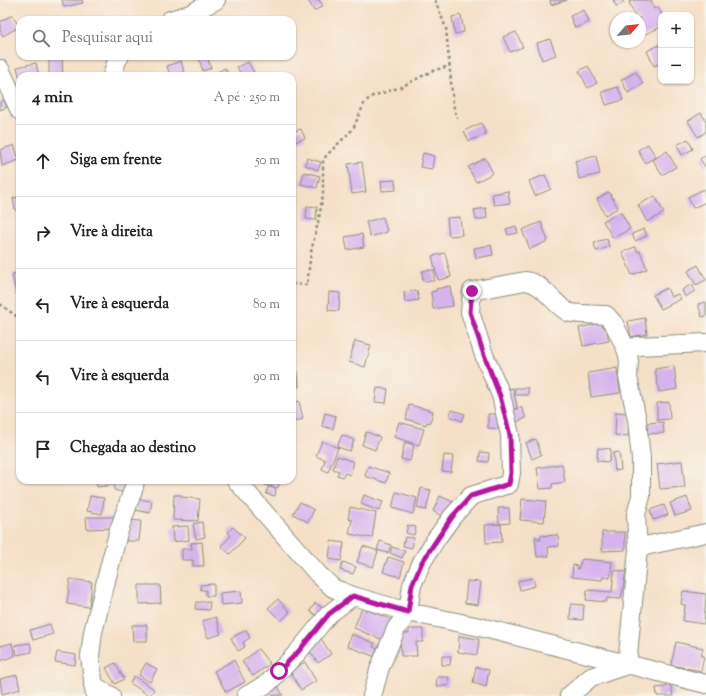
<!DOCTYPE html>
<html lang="pt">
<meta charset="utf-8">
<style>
:root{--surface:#fff;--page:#f6f6f6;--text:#222;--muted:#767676;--line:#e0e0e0}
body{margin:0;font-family:"Sorts Mill Goudy",serif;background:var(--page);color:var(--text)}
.controls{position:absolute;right:12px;top:12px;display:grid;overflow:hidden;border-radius:8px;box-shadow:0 1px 3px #0004}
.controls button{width:36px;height:36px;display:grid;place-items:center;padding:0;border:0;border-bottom:1px solid var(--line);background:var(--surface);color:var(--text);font:20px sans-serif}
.compass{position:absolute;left:610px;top:12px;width:36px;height:36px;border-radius:50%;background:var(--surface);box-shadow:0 1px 3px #0004;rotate:62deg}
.stop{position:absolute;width:12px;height:12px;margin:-9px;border:3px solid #b5179e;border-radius:50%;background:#fff}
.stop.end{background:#b5179e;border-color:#fff;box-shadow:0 1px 4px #0008}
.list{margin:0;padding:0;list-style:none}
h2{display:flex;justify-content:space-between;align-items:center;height:52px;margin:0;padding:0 16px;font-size:17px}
h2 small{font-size:13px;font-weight:400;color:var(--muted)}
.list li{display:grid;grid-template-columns:26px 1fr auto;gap:12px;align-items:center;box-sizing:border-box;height:72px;padding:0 16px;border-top:1px solid var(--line)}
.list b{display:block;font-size:15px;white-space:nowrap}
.list em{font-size:13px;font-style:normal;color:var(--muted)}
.icon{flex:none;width:22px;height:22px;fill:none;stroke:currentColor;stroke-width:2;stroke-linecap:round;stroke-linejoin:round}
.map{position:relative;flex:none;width:706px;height:696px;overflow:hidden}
.search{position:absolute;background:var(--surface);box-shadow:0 1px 3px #0004;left:16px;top:16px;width:280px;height:44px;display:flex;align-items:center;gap:10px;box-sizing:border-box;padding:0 14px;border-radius:12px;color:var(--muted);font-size:15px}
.panel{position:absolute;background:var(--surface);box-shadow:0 1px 3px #0004;left:16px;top:72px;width:280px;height:412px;border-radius:12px}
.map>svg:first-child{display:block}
</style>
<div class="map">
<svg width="706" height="696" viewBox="0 0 706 696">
<rect width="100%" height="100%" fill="#f7f3e8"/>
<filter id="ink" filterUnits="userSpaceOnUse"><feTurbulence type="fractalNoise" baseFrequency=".025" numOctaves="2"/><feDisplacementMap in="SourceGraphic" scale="8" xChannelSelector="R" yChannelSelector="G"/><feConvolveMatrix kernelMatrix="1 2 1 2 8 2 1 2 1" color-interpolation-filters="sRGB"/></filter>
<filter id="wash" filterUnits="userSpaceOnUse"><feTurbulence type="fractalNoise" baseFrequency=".012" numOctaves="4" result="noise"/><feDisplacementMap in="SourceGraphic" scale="16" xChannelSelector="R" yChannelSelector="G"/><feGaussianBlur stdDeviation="0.9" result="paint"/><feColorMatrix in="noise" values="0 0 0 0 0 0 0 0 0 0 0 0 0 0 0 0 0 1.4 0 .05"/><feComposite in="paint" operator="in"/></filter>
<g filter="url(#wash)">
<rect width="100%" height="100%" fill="#f5e0c7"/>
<g id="blocks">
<g fill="#d7b3ed">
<polygon points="62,0 82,0 83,3 64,7"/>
<polygon points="308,0 319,0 323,6 314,11"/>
<polygon points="550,0 567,0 551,5"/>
<polygon points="613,0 622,0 624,3 616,6"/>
<polygon points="634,0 651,0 654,9 658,7 662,15 661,27 643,35 640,27 640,18 636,18 629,2"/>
<polygon points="584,10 589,22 575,28 570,16"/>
<polygon points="12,15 19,27 3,36 0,31 0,22"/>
<polygon points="461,15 464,32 455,34 452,17"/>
<polygon points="516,32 523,47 510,52 503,37"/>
<polygon points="550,39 556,55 542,60 537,43"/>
<polygon points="659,45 661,50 661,63 654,66 647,51"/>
<polygon points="198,56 207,56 211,68 203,71"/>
<polygon points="49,57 62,57 63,76 49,76"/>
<polygon points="181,61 185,75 170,76 167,66"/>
<polygon points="248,62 256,76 242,76 237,67"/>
<polygon points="36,63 39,76 19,76 17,67"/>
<polygon points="588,66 597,83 588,88 579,71"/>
<polygon points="225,68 229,76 210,76"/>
<polygon points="636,72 643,84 628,93 621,80"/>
<polygon points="618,87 623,100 606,105 602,92"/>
<polygon points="4,100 7,107 0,110 0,102"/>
<polygon points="701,113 706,121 706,132 698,137 688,121"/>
<polygon points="481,123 486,134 469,141 464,131"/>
<polygon points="301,129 305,138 292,143 292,132"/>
<polygon points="688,139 693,149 682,155 677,145"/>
<polygon points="648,144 656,157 645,163 638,150"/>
<polygon points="14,145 19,160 2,166 0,150"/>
<polygon points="667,151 676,167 662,175 653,160"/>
<polygon points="423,153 434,156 432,169 420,167"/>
<polygon points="706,155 706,168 700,159"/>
<polygon points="596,156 600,174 579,179 575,161"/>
<polygon points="307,158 321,162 318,170 305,165"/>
<polygon points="485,158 493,173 476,182 468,167"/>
<polygon points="362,162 366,192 352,194 348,164"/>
<polygon points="304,172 320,176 317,188 301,184"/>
<polygon points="545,175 551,189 535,196 529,181"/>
<polygon points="395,180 396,190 382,191 381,181"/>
<polygon points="704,189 706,202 693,208 688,197"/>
<polygon points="508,191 510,203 494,205 492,194"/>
<polygon points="609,192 618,208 605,215 597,199"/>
<polygon points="655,196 664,213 647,222 638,205"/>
<polygon points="20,197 20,209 15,210 13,198"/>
<polygon points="307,206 317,207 316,220 306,219"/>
<polygon points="486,208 487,218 476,220 474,210"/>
<polygon points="621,212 630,229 613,238 603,221"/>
<polygon points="383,217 387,232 370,237 366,222"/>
<polygon points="460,217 462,235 449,236 447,218"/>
<polygon points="541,222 548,241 530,249 522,230"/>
<polygon points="516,226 518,233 508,235 506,229"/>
<polygon points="644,229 647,236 635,241 632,234"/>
<polygon points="362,234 364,247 347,250 345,237"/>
<polygon points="607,239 609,247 596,251 594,242"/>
<polygon points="491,245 493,255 476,258 474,248"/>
<polygon points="635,247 638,252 640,251 647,269 632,275 622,252"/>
<polygon points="445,253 451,277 438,280 432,256"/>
<polygon points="698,265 706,280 696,285 688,271"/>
<polygon points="434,270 434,281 423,281 422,271"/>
<polygon points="20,273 20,293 16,294 12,274"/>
<polygon points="692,284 695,291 685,297 682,290"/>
<polygon points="450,286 453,306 433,309 431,292 436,291 436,289"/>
<polygon points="667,288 671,297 678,294 681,299 661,309 653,295"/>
<polygon points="417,291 419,300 405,302 404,292"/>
<polygon points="329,292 340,293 339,311 328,310"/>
<polygon points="706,302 706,316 702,317 698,304"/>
<polygon points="645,318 647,334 631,337 628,321"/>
<polygon points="605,322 609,341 583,346 579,328"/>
<polygon points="355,341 371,345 365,367 349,362"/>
<polygon points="674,366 677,389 659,392 655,369"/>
<polygon points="617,368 620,393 591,397 588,373"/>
<polygon points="298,372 299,387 292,388 292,373"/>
<polygon points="377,388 388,389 386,403 375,402"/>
<polygon points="513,388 517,408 506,410 502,390"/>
<rect x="515" y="388" width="13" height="7"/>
<polygon points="299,401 303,419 292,422 292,403"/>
<polygon points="669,402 670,419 657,420 657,403"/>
<polygon points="409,405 433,411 430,423 427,422 426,425 406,419"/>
<polygon points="521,407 526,418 512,424 507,413"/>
<polygon points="452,410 465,414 462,421 449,416"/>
<polygon points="616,412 629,413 628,436 615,435"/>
<polygon points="325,413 336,416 333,429 322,426"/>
<polygon points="488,414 499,414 499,429 488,428"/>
<polygon points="399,422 424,429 419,445 394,437"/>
<polygon points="663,422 664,433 645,434 645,423"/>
<polygon points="366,432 380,437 375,450 362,445"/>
<polygon points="342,435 354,440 350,451 337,447"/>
<polygon points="536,439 541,455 532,459 526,443"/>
<polygon points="322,441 338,448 328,472 322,469 325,460 316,456"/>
<polygon points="405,442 414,445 410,461 401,459"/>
<polygon points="598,448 611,449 609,462 597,461"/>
<polygon points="480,452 489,453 488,462 479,461"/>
<polygon points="619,452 621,470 615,471 613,453"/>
<polygon points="444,455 453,456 451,472 442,471"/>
<polygon points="337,456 354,462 350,475 345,473 343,477 337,475 339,471 333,469"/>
<polygon points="682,461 685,487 660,489 657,464"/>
<polygon points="562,464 565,482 552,484 552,488 540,489 537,468"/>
<polygon points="368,466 389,473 386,483 365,476"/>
<polygon points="96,480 112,480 113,485 97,487"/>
<polygon points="116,480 129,480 125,493 114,490"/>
<polygon points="266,480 280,480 278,488 265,485"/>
<polygon points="268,487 276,489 275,496 266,494"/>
<polygon points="421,488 431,490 426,510 417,508"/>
<polygon points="396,492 417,498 413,514 392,508"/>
<polygon points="174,495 182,495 181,497 200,499 198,521 173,520"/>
<polygon points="364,495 383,502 379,511 361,504"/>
<polygon points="90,496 104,498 102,514 87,511"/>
<polygon points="440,496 453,502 445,518 433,511"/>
<polygon points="687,497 692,511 675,516 670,503"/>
<polygon points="137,499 152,501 150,513 135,510"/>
<polygon points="522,499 546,501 544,522 520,520"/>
<polygon points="300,502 314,510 308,522 293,514"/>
<polygon points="664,505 668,515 653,520 650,510"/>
<polygon points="350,507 376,513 372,538 349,534 352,520 348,519"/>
<polygon points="498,508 509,508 510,523 499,524"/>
<polygon points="86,517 113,517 114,528 87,529"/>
<polygon points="127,520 141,521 139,541 126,541"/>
<polygon points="202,522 205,537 196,539 193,524"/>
<polygon points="501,524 502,542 486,543 485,525"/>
<polygon points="408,525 416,527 414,535 406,533"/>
<polygon points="188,526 189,540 173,542 172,527"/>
<polygon points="233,527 245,538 230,554 221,546 231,536 228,532"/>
<polygon points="602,532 625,532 625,550 602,551"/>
<polygon points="558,535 559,546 548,547 549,556 537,557 535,537 538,537 538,540 541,540 540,536"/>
<polygon points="405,537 414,538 412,548 403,546"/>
<polygon points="331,541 344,543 341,561 329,559"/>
<polygon points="380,541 391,545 388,553 377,550"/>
<polygon points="202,542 204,566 193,566 193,560 182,560 182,549 192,549 191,543"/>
<polygon points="363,546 378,551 373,567 357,562"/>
<polygon points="392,547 405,551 402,558 390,553"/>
<polygon points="388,557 404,562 400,577 383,572"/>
<polygon points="582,559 612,562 610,578 603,577 602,580 572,577 573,565 577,566 577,569 578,569"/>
<polygon points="343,562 356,567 353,574 340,570"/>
<polygon points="614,570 626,572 621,599 607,598 606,602 586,600 587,590 612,592"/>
<polygon points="533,578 535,586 520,590 518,581"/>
<polygon points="70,579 92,582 89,607 67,604"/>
<polygon points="467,581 481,582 478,605 465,603"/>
<polygon points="214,584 214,596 206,596 206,590 201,590 200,585"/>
<polygon points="139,585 160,585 161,603 139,604"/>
<polygon points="241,591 242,603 221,605 220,593"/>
<polygon points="683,591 706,594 704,624 683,621 685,605 681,604"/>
<polygon points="278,599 290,612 281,621 268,608"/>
<polygon points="196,602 210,602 209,610 195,609"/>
<polygon points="315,603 324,609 319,617 310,611"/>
<polygon points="571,604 584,605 583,620 570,619"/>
<polygon points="362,608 393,620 385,641 354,628"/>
<polygon points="216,617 221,634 208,638 202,621"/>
<polygon points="50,624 53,634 33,640 30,630"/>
<polygon points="132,625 147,625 147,641 133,641"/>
<polygon points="409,629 423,629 423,642 416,642 417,656 401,656 400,633 409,633"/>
<polygon points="246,630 250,638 243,642 245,647 238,651 231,638"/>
<polygon points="351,634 375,643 373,647 381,650 378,658 347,646"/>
<polygon points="459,636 479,639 477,655 458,652"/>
<polygon points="320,637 331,654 318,663 306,646"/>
<polygon points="676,642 703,648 701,656 704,656 701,671 671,665"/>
<polygon points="12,643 15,656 0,661 0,646"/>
<polygon points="30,643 32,652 17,655 15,645"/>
<polygon points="258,649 270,664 253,676 242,662"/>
<polygon points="57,652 76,655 75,665 55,662"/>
<polygon points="442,656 451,656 450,665 442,665"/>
<polygon points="234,660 245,682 226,692 214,671"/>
<polygon points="305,662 316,681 301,690 290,671"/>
<polygon points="115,663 124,679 115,684 106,668"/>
<polygon points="146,663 157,669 150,682 139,675"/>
<polygon points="476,667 489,670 486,687 473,683"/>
<polygon points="17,675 20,689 2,694 0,679"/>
<polygon points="134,676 154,689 150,696 130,683"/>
<polygon points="437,677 449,677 448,686 436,686"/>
<polygon points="276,683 283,695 262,696"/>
<polygon points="671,686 673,696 657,696 656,688"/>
</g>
</g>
</g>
<g filter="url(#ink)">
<use href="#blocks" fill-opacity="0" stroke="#8a8e7e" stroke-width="1"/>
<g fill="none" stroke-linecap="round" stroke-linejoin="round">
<g stroke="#8a8e7e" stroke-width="20">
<g id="minor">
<polyline points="170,20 190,14 216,0"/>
<polyline points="0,69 20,111"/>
<polyline points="112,76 117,60 120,56"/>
<polyline points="236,480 318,574 333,588 353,596 408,612 480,627 706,684"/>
<polyline points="638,550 645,546 706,533"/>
<polyline points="93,685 111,696"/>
<polyline points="95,696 90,656 93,632 118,533 134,487 135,480"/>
<polyline points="246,696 268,683 298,652 329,614 353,596"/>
<path d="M372 696 380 667 396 629 408 612 412 585 422 562 436 539 452 517 471 496 509 484 511 473 510 435 501 395 484 355 470 312 472 291 525 281C544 283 552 303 568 312 575 315 597 314 606 315L614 324 627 351"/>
<polyline points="569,696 591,677 627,665 638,550 636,515 641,496 641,459 637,420 628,377 629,361 627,351 637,346 706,343"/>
</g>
</g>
<g stroke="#8a8e7e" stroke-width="2.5" stroke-dasharray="3 3" stroke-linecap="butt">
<polyline points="435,0 446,28 453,104 457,118"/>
<polyline points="292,284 307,285 311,252 319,218 323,194 323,162 326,156 353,129 364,104 370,97 401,87 432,71 449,66"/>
<polyline points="0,304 20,319"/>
</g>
<use href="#minor" stroke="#fff" stroke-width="18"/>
</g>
</g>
<g fill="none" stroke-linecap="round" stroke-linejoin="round" filter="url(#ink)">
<polyline stroke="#b5179e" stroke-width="5" points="279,671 298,652 329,614 353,596 408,612 412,585 422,562 452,517 471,496 509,484 511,473 510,435 500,396 484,355 470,312 472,291"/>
</g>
</svg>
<div class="controls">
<button>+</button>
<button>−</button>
</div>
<svg class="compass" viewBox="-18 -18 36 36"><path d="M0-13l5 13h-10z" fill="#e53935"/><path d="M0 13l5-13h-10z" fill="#767676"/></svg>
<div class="stop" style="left:279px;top:671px"></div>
<div class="stop end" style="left:472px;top:291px"></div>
<div class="search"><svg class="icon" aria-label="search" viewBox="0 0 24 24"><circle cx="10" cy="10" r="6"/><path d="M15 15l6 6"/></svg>Pesquisar aqui</div>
<section class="panel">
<h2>4 min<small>A pé · 250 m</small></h2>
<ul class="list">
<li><svg class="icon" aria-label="ahead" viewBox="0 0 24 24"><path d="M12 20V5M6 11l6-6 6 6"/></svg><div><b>Siga em frente</b></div><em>50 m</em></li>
<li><svg class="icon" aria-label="right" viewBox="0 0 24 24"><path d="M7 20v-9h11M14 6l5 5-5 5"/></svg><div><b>Vire à direita</b></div><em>30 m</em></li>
<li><svg class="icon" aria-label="left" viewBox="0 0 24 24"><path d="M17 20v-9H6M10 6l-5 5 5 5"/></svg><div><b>Vire à esquerda</b></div><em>80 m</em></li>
<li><svg class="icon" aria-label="left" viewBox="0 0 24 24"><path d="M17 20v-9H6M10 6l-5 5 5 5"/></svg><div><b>Vire à esquerda</b></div><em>90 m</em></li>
<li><svg class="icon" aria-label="arrive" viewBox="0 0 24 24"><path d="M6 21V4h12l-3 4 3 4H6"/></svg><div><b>Chegada ao destino</b></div></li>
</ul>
</section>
</div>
